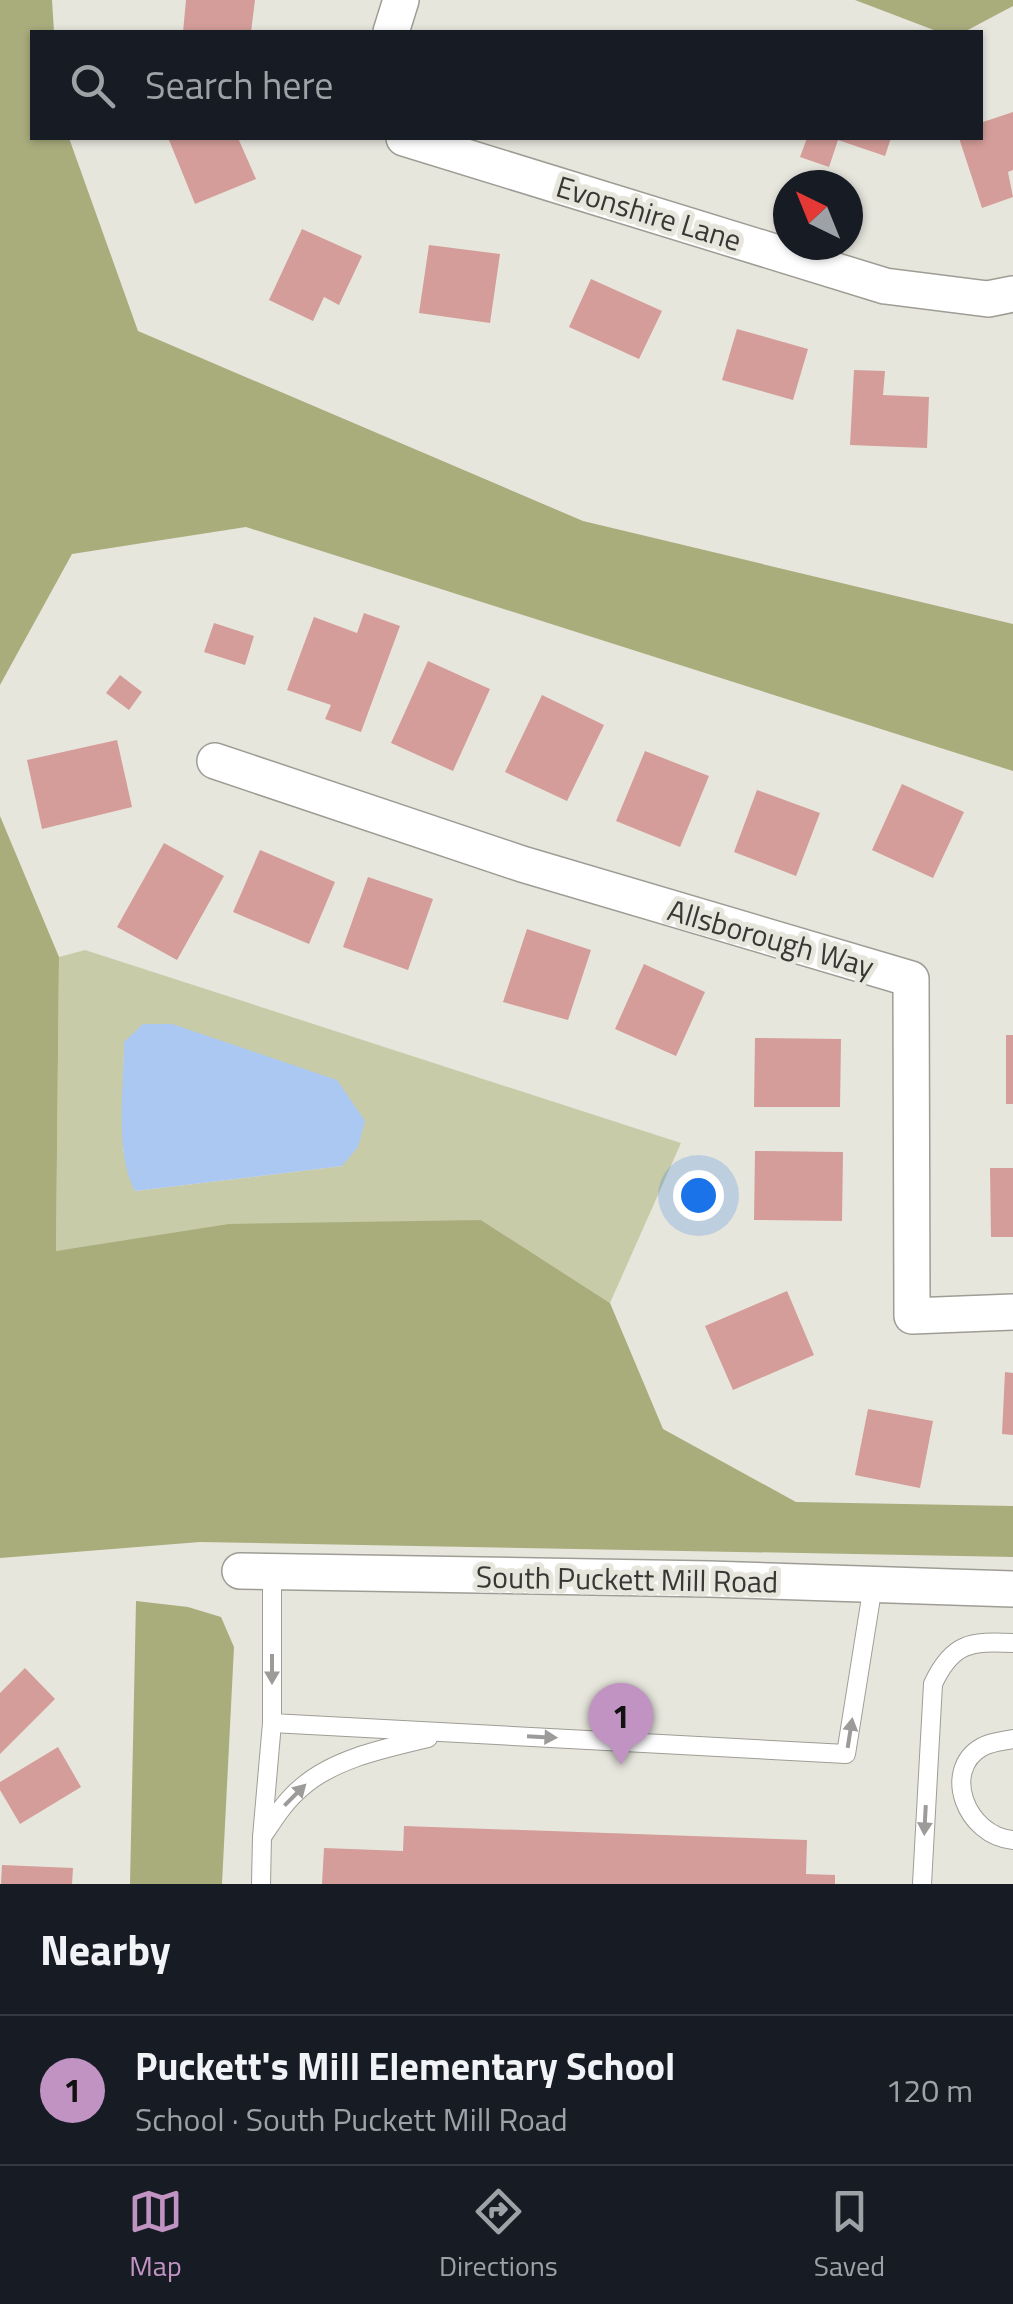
<!DOCTYPE html>
<meta charset="utf-8">
<style>
:root{--surface:#171b24;--page:#20242c;--text:#f1f3f6;--muted:#9ea1a6;--line:#363941;--accent:#c193c3}
body{margin:0;font-family:"Titillium Web",sans-serif;background:var(--page);color:var(--text)}
.compass{position:absolute;left:773px;top:170px;width:90px;height:90px;border-radius:50%;background:var(--surface);box-shadow:0 2px 8px #0004;rotate:317deg}
.you{position:absolute;left:698px;top:1195px;width:35px;height:35px;margin:-25px;border:8px solid #fff;border-radius:50%;background:#1a73e8;box-shadow:0 0 0 15px #1a73e833}
.badge{display:grid;place-items:center;width:65px;height:65px;border-radius:50%;background:var(--accent);color:#111;font-size:32px;font-weight:700}
.pin{position:absolute;translate:-50% -82px;filter:drop-shadow(0 2px 5px #0008)}
.pin::after{content:'';position:absolute;top:52px;width:35px;height:30px;background:inherit;clip-path:polygon(0 0,100% 0,50% 100%)}
.list{margin:0;padding:0;list-style:none}
h2{display:flex;justify-content:space-between;align-items:center;height:130px;margin:0;padding:0 40px;font-size:42px}
h2 small{font-size:32px;font-weight:400;color:var(--muted)}
.list li{display:grid;grid-template-columns:65px 1fr auto;gap:30px;align-items:center;box-sizing:border-box;height:150px;padding:0 40px;border-top:2px solid var(--line)}
.list b{display:block;font-size:38px;white-space:nowrap}
.list p{margin:0;font-size:32px;white-space:nowrap;color:var(--muted)}
.list em{font-size:32px;font-style:normal;color:var(--muted)}
.icon{flex:none;width:55px;height:55px;fill:none;stroke:currentColor;stroke-width:2;stroke-linecap:round;stroke-linejoin:round}
.map{position:relative;flex:none;width:1013px;height:1884px;overflow:hidden}
.search{position:absolute;background:var(--surface);box-shadow:0 2px 8px #0004;left:30px;right:30px;top:30px;height:110px;display:flex;align-items:center;gap:25px;box-sizing:border-box;padding:0 35px;border-radius:0px;color:var(--muted);font-size:38px}
.sheet{height:280px;background:var(--surface)}
nav{display:flex;justify-content:space-around;align-items:center;box-sizing:border-box;height:140px;border-top:2px solid var(--line);background:var(--surface);font-size:28px;color:var(--muted)}
nav a{display:grid;justify-items:center;gap:5px}
nav .on{color:var(--accent)}
.map>svg:first-child{display:block}
</style>
<div class="map">
<svg width="1013" height="1884" viewBox="0 0 1013 1884">
<rect width="100%" height="100%" fill="#e7e6dd"/>
<path fill="#c8cba7" fill-rule="evenodd" d="M85 950 681 1143 610 1303 481 1220 56 1251 59 957ZM124 1042 342 1166 135 1191 123 1150Z"/>
<g fill="#a9ad7c">
<polygon points="0,0 52,0 54,32 32,32 32,138 69,138 138,331 583,521 1013,624 1013,771 246,527 72,554 0,685"/>
<polygon points="855,0 1013,0 1013,6 964,32 939,32"/>
<polygon points="0,816 59,957 56,1251 229,1224 481,1220 610,1303 663,1429 796,1502 1013,1506 1013,1557 200,1542 0,1558"/>
<polygon points="136,1601 188,1607 221,1617 234,1647 222,1884 130,1884"/>
</g>
<path fill="#aac8f1" d="M172 1024 337 1080 365 1121 358 1147 342 1166 135 1191C114 1152 124 1086 124 1042L143 1024Z"/>
<g fill="#d49d99">
<polygon points="186,0 255,0 251,32 183,32"/>
<polygon points="1013,112 1013,170 1008,172 1013,197 982,208 959,138 980,138 980,123"/>
<polygon points="174,138 238,138 256,179 195,204 169,140"/>
<polygon points="807,138 891,138 885,156 838,140 829,167 800,157"/>
<polygon points="302,229 362,256 339,305 324,297 313,321 269,300"/>
<polygon points="429,245 500,254 490,323 419,313"/>
<polygon points="591,279 662,311 639,359 569,327"/>
<polygon points="737,329 808,349 793,400 722,380"/>
<polygon points="854,370 885,371 883,395 929,397 927,448 850,445"/>
<polygon points="364,613 400,626 361,732 325,719 331,705 287,690 314,617 357,633"/>
<polygon points="214,623 254,636 245,665 204,652"/>
<polygon points="428,661 490,689 453,771 391,743"/>
<polygon points="120,675 142,692 129,710 106,693"/>
<polygon points="542,695 604,725 567,801 505,772"/>
<polygon points="117,740 132,807 42,829 27,760"/>
<polygon points="645,751 709,776 680,847 616,821"/>
<polygon points="902,784 964,812 933,878 872,850"/>
<polygon points="757,790 820,813 796,876 734,852"/>
<polygon points="164,843 224,876 177,960 117,927"/>
<polygon points="260,850 335,882 309,944 233,912"/>
<polygon points="368,877 433,899 408,970 343,947"/>
<polygon points="527,929 591,950 568,1020 503,1002"/>
<polygon points="644,964 705,992 676,1056 615,1029"/>
<rect x="1006" y="1035" width="7" height="69"/>
<polygon points="755,1038 841,1039 840,1107 754,1107"/>
<polygon points="755,1151 843,1152 842,1221 754,1220"/>
<polygon points="990,1168 1013,1168 1013,1237 991,1237"/>
<polygon points="787,1291 814,1355 733,1390 705,1326"/>
<polygon points="1005,1372 1013,1373 1013,1435 1002,1434"/>
<polygon points="868,1409 933,1421 920,1488 855,1475"/>
<polygon points="25,1668 55,1699 0,1754 0,1693"/>
<polygon points="58,1747 81,1787 20,1824 0,1790 0,1782"/>
<polygon points="404,1826 807,1840 806,1874 835,1875 835,1884 322,1884 324,1848 403,1851"/>
<polygon points="2,1865 73,1868 72,1884 1,1884"/>
</g>
<g fill="none" stroke-linecap="round" stroke-linejoin="round">
<g stroke="#9e9d95" stroke-width="20">
<g id="service">
<polyline points="272,1572 272,1723 846,1754 873,1585"/>
<path d="M272 1723 262 1837C274 1819 285 1801 302 1787 335 1758 387 1748 428 1738"/>
<path d="M1013 1739C1003 1741 990 1742 982 1747 941 1770 966 1836 1013 1840"/>
<polyline points="261,1884 262,1837"/>
<path d="M922 1884 933 1684C952 1643 970 1641 1013 1643"/>
</g>
</g>
<g stroke="#9e9d95" stroke-width="38">
<g id="minor">
<polyline points="391,32 401,0"/>
<polyline points="404,138 885,286 988,299 1013,294"/>
<polyline points="215,761 522,864 911,979 912,1316 1013,1312"/>
<polyline points="240,1571 709,1579 1013,1589"/>
</g>
</g>
<use href="#service" stroke="#fff" stroke-width="18"/>
<use href="#minor" stroke="#fff" stroke-width="35"/>
</g>
<defs><path id="oneway-solid" d="M-6-.8H1V-3.2L6.5 0L1 3.2V.8H-6Z" transform="scale(2.5)"/></defs>
<g fill="#9c9b9a">
<use href="#oneway-solid" transform="translate(272 1669) rotate(90)"/>
<use href="#oneway-solid" transform="translate(850 1733) rotate(-81)"/>
<use href="#oneway-solid" transform="translate(542 1737) rotate(3)"/>
<use href="#oneway-solid" transform="translate(295 1795) rotate(-45)"/>
<use href="#oneway-solid" transform="translate(925 1820) rotate(93)"/>
</g>
<g text-anchor="middle" dominant-baseline="central" stroke-width="10" stroke-linejoin="round" paint-order="stroke">
<g font-size="30" fill="#383734" stroke="#e7e6dd">
<text transform="translate(649 213) rotate(17)">Evonshire Lane</text>
<text transform="translate(771 938) rotate(16)">Allsborough Way</text>
<text transform="translate(627 1579) rotate(1)">South Puckett Mill Road</text>
</g>
</g>
</svg>
<svg class="compass" viewBox="-18 -18 36 36"><path d="M0-13l5 13h-10z" fill="#e53935"/><path d="M0 13l5-13h-10z" fill="#9ea1a6"/></svg>
<div class="you"></div>
<div class="pin badge" style="left:621px;top:1765px">1</div>
<div class="search"><svg class="icon" aria-label="search" viewBox="0 0 24 24"><circle cx="10" cy="10" r="6"/><path d="M15 15l6 6"/></svg>Search here</div>
</div>
<section class="sheet">
<h2>Nearby<small></small></h2>
<ul class="list">
<li><span class="badge">1</span><div><b>Puckett's Mill Elementary School</b><p>School · South Puckett Mill Road</p></div><em>120 m</em></li>
</ul>
</section>
<nav>
<a class="on"><svg class="icon" aria-label="map" viewBox="0 0 24 24"><path d="M3 6l6-2 6 2 6-2v14l-6 2-6-2-6 2zM9 4v14M15 6v14"/></svg>Map</a>
<a><svg class="icon" aria-label="directions" viewBox="0 0 24 24"><path d="M12 3l9 9-9 9-9-9zM9 14v-3h6M13 9l2 2-2 2"/></svg>Directions</a>
<a><svg class="icon" aria-label="saved" viewBox="0 0 24 24"><path d="M7 4h10v16l-5-4-5 4z"/></svg>Saved</a>
</nav>
